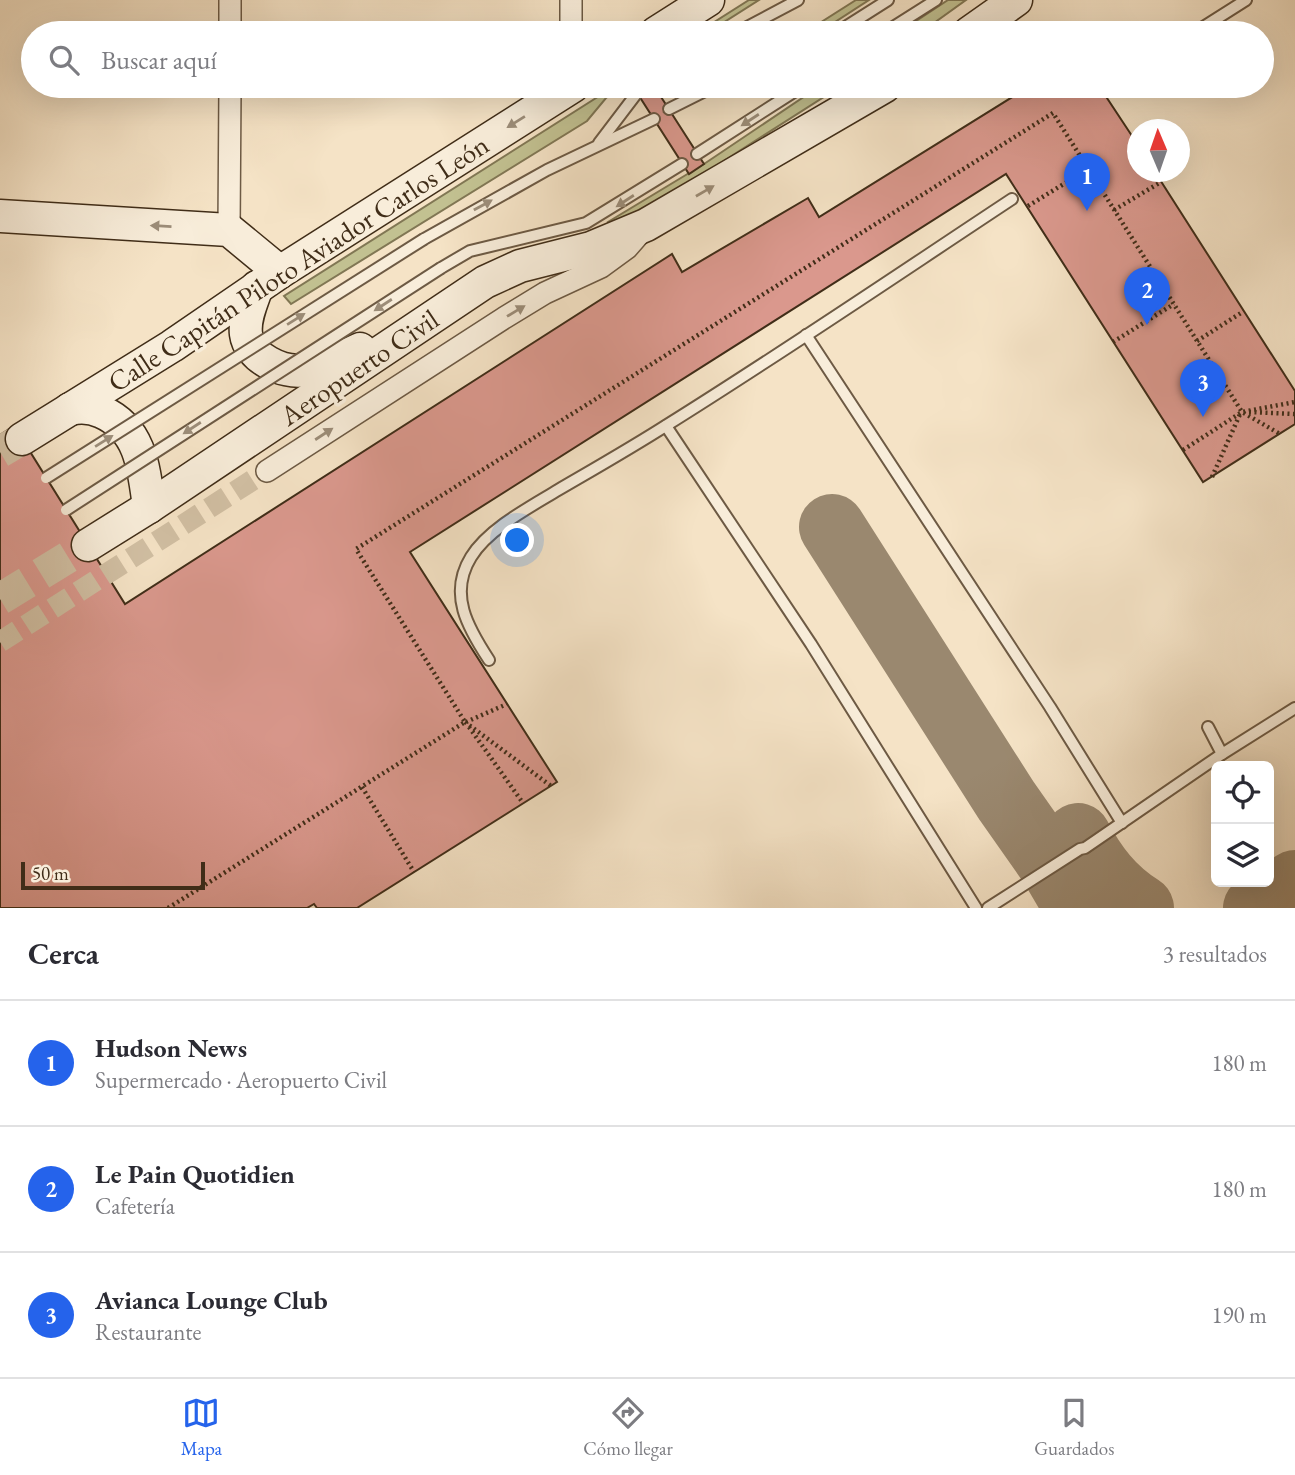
<!DOCTYPE html>
<html lang="es">
<meta charset="utf-8">
<style>
:root{--surface:#fff;--page:#f2f2f3;--text:#2b2b33;--muted:#7c7c81;--line:#e1e1e2;--accent:#2563eb}
body{margin:0;font-family:"EB Garamond",serif;background:var(--page);color:var(--text)}
.controls{position:absolute;right:21px;bottom:21px;display:grid;overflow:hidden;border-radius:10px;box-shadow:0 7px 28px #0002}
.controls button{width:63px;height:63px;display:grid;place-items:center;padding:0;border:0;border-bottom:2px solid var(--line);background:var(--surface);color:var(--text);font:35px sans-serif}
.compass{position:absolute;left:1127px;top:119px;width:63px;height:63px;border-radius:50%;background:var(--surface);box-shadow:0 7px 28px #0002;rotate:358deg}
.scale{position:absolute;left:21px;bottom:18px;width:184px;box-sizing:border-box;padding-left:7px;border:4px solid #402d18;border-top:0;font-size:19px;line-height:24px;white-space:nowrap;color:#402d18;-webkit-text-stroke:5px #f8edda;paint-order:stroke}
.you{position:absolute;left:518px;top:541px;width:24px;height:24px;margin:-18px;border:5px solid #fff;border-radius:50%;background:#1a73e8;box-shadow:0 0 0 10px #1a73e833}
.badge{display:grid;place-items:center;width:46px;height:46px;border-radius:50%;background:var(--accent);color:#fff;font-size:23px;font-weight:700}
.pin{position:absolute;translate:-50% -58px;filter:drop-shadow(0 2px 4px #0008)}
.pin::after{content:'';position:absolute;top:37px;width:24px;height:21px;background:inherit;clip-path:polygon(0 0,100% 0,50% 100%)}
.list{margin:0;padding:0;list-style:none}
h2{display:flex;justify-content:space-between;align-items:center;height:91px;margin:0;padding:0 28px;font-size:30px}
h2 small{font-size:23px;font-weight:400;color:var(--muted)}
.list li{display:grid;grid-template-columns:46px 1fr auto;gap:21px;align-items:center;box-sizing:border-box;height:126px;padding:0 28px;border-top:2px solid var(--line)}
.list b{display:block;font-size:26px;white-space:nowrap}
.list p{margin:0;font-size:23px;white-space:nowrap;color:var(--muted)}
.list em{font-size:23px;font-style:normal;color:var(--muted)}
.icon{flex:none;width:38px;height:38px;fill:none;stroke:currentColor;stroke-width:2;stroke-linecap:round;stroke-linejoin:round}
.map{position:relative;flex:none;width:1295px;height:908px;overflow:hidden}
.search{position:absolute;background:var(--surface);box-shadow:0 7px 28px #0002;left:21px;right:21px;top:21px;height:77px;display:flex;align-items:center;gap:18px;box-sizing:border-box;padding:0 24px;border-radius:38px;color:var(--muted);font-size:26px}
.sheet{height:469px;background:var(--surface)}
nav{display:flex;justify-content:space-around;align-items:center;box-sizing:border-box;height:98px;border-top:2px solid var(--line);background:var(--surface);font-size:19px;color:var(--muted)}
nav a{display:grid;justify-items:center;gap:4px}
nav .on{color:var(--accent)}
.map>svg:first-child{display:block}
</style>
<div class="map">
<svg width="1295" height="908" viewBox="0 0 1295 908">
<rect width="100%" height="100%" fill="#f5e3c6"/>
<filter id="stains"><feTurbulence type="fractalNoise" baseFrequency=".00286" numOctaves="4"/><feColorMatrix values="0 0 0 0 .2 0 0 0 0 .09 0 0 0 0 .02 0 0 0 .5 -.17"/></filter>
<radialGradient id="worn" r=".72"><stop offset=".6" stop-color="#630" stop-opacity="0"/><stop offset="1" stop-color="#630" stop-opacity=".3"/></radialGradient>
<g fill="#c2c191" stroke="#817754" stroke-width="2">
<polygon points="749,0 759,0 707,33 697,33"/>
<polygon points="856,0 869,0 818,33 804,33"/>
<polygon points="948,0 966,0 920,33 898,33"/>
<polygon points="615,86 625,86 606,98 587,121 291,304 284,296"/>
<polygon points="820,86 841,86 672,194 611,226 608,222 704,164"/>
</g>
<g fill="none" stroke-linecap="round" stroke-linejoin="round">
<g stroke="#9a886f" stroke-width="66">
<polyline points="832,527 1006,800 1053,867 1077,908"/>
<path d="M1078 836C1094 866 1112 890 1141 908"/>
<polyline points="1256,908 1295,883"/>
</g>
</g>
<g fill="#da988d" stroke="#402d18" stroke-width="2">
<polygon points="637,86 654,86 704,164 689,174 634,88"/>
<polygon points="1030,86 1099,86 1138,145 1138,172 1155,172 1295,391 1295,424 1203,482 1006,174 410,552 557,782 357,908 317,908 314,904 307,908 0,908 0,435 14,426 125,604 672,254 682,272 808,198 819,217"/>
</g>
<g fill="none" stroke-linecap="round" stroke-linejoin="round">
<polyline stroke="#d1bfa3" stroke-width="21" stroke-dasharray="21 10" stroke-linecap="butt" points="0,642 267,471"/>
<g stroke="#d1bfa3" stroke-width="32" stroke-dasharray="32 16" stroke-linecap="butt">
<polyline points="0,452 22,439"/>
<polyline points="0,599 88,545"/>
</g>
<g stroke="#6d5a44" stroke-width="14">
<g id="lane">
<polyline points="736,33 798,0"/>
<polyline points="836,33 888,0"/>
<polyline points="884,33 936,0"/>
<polyline points="1194,33 1246,0"/>
<polyline points="669,109 715,86"/>
<polyline points="599,143 637,93"/>
<polyline points="697,154 803,86"/>
<polyline points="424,239 547,170 654,119"/>
<polyline points="441,268 470,251 586,223 682,164"/>
<polyline points="806,335 1050,707 1122,823"/>
<polyline points="666,426 811,644 976,908"/>
<path d="M489 660C468 628 448 594 471 557 488 529 530 507 558 490 594 469 631 448 667 425 784 352 897 275 1012 199"/>
<polyline points="1208,727 1222,754"/>
<polyline points="988,908 1080,849 1085,848 1222,754 1295,708"/>
</g>
</g>
<g stroke="#6d5a44" stroke-width="24">
<g id="street">
<polyline points="571,0 571,33"/>
<polyline points="230,33 230,0"/>
<polyline points="229,230 230,86"/>
<polyline points="267,471 504,318 545,293 601,267 627,248 641,232"/>
</g>
</g>
<g stroke="#402d18" stroke-width="35">
<g id="secondary">
<polyline points="656,33 708,0"/>
<polyline points="969,33 1016,0"/>
<polyline points="0,216 229,230 280,272"/>
<path d="M257 287C252 302 244 318 246 334 249 358 283 374 305 370 324 367 342 357 360 349"/>
<path d="M70 409C82 406 91 407 102 412 141 429 144 469 149 507"/>
<polyline points="22,439 172,346 280,272 573,86"/>
<polyline points="88,545 149,507 485,282 520,266 591,248 646,225 885,86"/>
</g>
</g>
<g stroke="#402d18" stroke-width="4.5" stroke-dasharray="2 3.5" stroke-linecap="butt">
<polyline points="1028,206 1088,169"/>
<polyline points="1114,210 1161,182"/>
<polyline points="1197,341 1244,311"/>
<polyline points="1113,342 1174,304"/>
<polyline points="1249,412 1295,414"/>
<polyline points="1183,450 1242,412 1295,402"/>
<polyline points="1212,477 1241,412"/>
<polyline points="465,722 551,786"/>
<polyline points="466,722 507,704"/>
<polyline points="469,727 523,803"/>
<polyline points="362,787 414,872"/>
<polyline points="168,908 465,722 356,549 1053,113 1242,412 1280,434"/>
</g>
<use href="#lane" stroke="#f8edda" stroke-width="10"/>
<use href="#street" stroke="#f8edda" stroke-width="21"/>
<use href="#secondary" stroke="#f8edda" stroke-width="32"/>
<g stroke="#6d5a44" stroke-width="14" stroke-linecap="butt">
<g id="lane-bridge">
<polyline points="46,478 424,239"/>
<polyline points="66,510 441,268"/>
</g>
</g>
<use href="#lane-bridge" stroke="#f8edda" stroke-width="10"/>
</g>
<defs><path id="oneway-solid" d="M-6-.8H1V-3.2L6.5 0L1 3.2V.8H-6Z" transform="scale(1.75)"/></defs>
<g fill="#9c8d79">
<use href="#oneway-solid" transform="translate(750 120) rotate(147)"/>
<use href="#oneway-solid" transform="translate(516 122) rotate(148)"/>
<use href="#oneway-solid" transform="translate(705 191) rotate(-30)"/>
<use href="#oneway-solid" transform="translate(625 201) rotate(147)"/>
<use href="#oneway-solid" transform="translate(483 205) rotate(-29)"/>
<use href="#oneway-solid" transform="translate(161 226) rotate(-177)"/>
<use href="#oneway-solid" transform="translate(383 305) rotate(147)"/>
<use href="#oneway-solid" transform="translate(516 311) rotate(-31)"/>
<use href="#oneway-solid" transform="translate(296 319) rotate(-32)"/>
<use href="#oneway-solid" transform="translate(192 428) rotate(147)"/>
<use href="#oneway-solid" transform="translate(324 434) rotate(-33)"/>
<use href="#oneway-solid" transform="translate(104 441) rotate(-32)"/>
</g>
<g text-anchor="middle" dominant-baseline="central" stroke-width="7" stroke-linejoin="round" paint-order="stroke">
<g font-size="28" fill="#402d18" stroke="#f8edda">
<text transform="translate(298 263) rotate(-33)">Calle Capitán Piloto Aviador Carlos León</text>
<text transform="translate(359 367) rotate(-34)">Aeropuerto Civil</text>
</g>
</g>
<rect width="100%" height="100%" filter="url(#stains)"/>
<rect width="100%" height="100%" fill="url(#worn)"/>
</svg>
<div class="controls">
<button><svg class="icon" aria-label="locate" viewBox="0 0 24 24"><circle cx="12" cy="12" r="6"/><path d="M12 2v4M12 18v4M2 12h4M18 12h4"/></svg></button>
<button><svg class="icon" aria-label="layers" viewBox="0 0 24 24"><path d="M12 4l9 5-9 5-9-5zM3 14l9 5 9-5"/></svg></button>
</div>
<svg class="compass" viewBox="-18 -18 36 36"><path d="M0-13l5 13h-10z" fill="#e53935"/><path d="M0 13l5-13h-10z" fill="#7c7c81"/></svg>
<div class="scale">50 m</div>
<div class="you"></div>
<div class="pin badge" style="left:1087px;top:211px">1</div>
<div class="pin badge" style="left:1147px;top:325px">2</div>
<div class="pin badge" style="left:1203px;top:417px">3</div>
<div class="search"><svg class="icon" aria-label="search" viewBox="0 0 24 24"><circle cx="10" cy="10" r="6"/><path d="M15 15l6 6"/></svg>Buscar aquí</div>
</div>
<section class="sheet">
<h2>Cerca<small>3 resultados</small></h2>
<ul class="list">
<li><span class="badge">1</span><div><b>Hudson News</b><p>Supermercado · Aeropuerto Civil</p></div><em>180 m</em></li>
<li><span class="badge">2</span><div><b>Le Pain Quotidien</b><p>Cafetería</p></div><em>180 m</em></li>
<li><span class="badge">3</span><div><b>Avianca Lounge Club</b><p>Restaurante</p></div><em>190 m</em></li>
</ul>
</section>
<nav>
<a class="on"><svg class="icon" aria-label="map" viewBox="0 0 24 24"><path d="M3 6l6-2 6 2 6-2v14l-6 2-6-2-6 2zM9 4v14M15 6v14"/></svg>Mapa</a>
<a><svg class="icon" aria-label="directions" viewBox="0 0 24 24"><path d="M12 3l9 9-9 9-9-9zM9 14v-3h6M13 9l2 2-2 2"/></svg>Cómo llegar</a>
<a><svg class="icon" aria-label="saved" viewBox="0 0 24 24"><path d="M7 4h10v16l-5-4-5 4z"/></svg>Guardados</a>
</nav>
